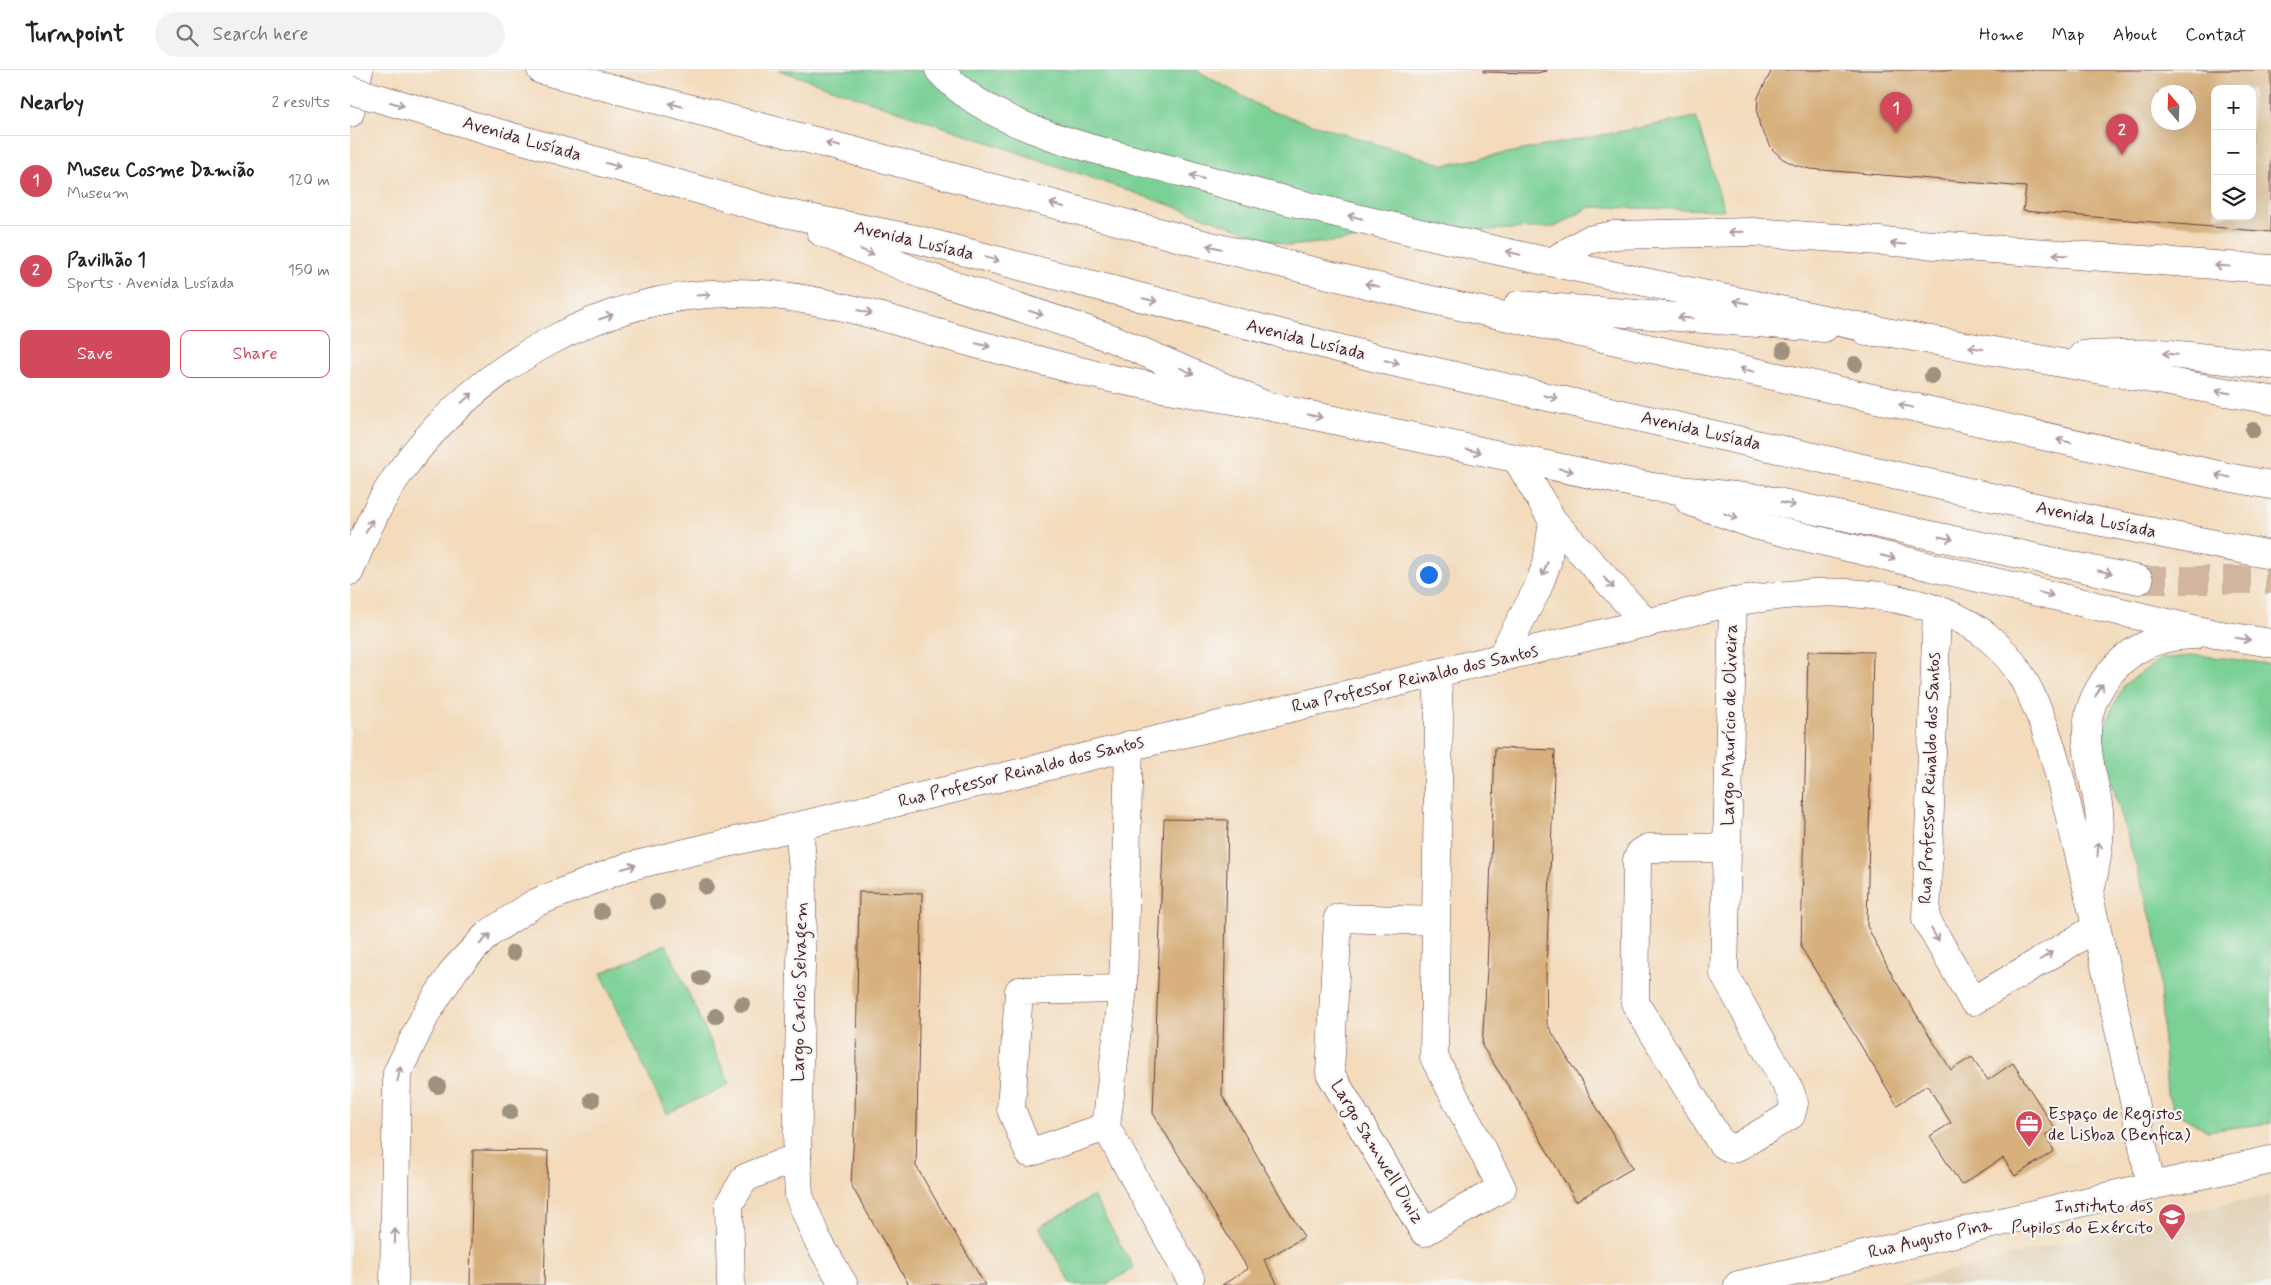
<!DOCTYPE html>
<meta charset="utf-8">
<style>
:root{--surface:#fff;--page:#f2f2f2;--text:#222;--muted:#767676;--line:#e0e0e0;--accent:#d1495b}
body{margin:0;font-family:Mynerve,sans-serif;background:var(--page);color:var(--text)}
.controls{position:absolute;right:15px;top:15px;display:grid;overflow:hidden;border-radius:10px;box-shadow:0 5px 20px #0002}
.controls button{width:45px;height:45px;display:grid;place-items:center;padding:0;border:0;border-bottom:1px solid var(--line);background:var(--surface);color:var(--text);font:25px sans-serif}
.compass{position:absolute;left:1801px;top:15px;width:45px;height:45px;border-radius:50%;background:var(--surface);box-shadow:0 5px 20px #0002;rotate:341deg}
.you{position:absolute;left:1078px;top:504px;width:18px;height:18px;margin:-12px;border:4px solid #fff;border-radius:50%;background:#1a73e8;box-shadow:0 0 0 8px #1a73e833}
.badge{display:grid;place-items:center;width:32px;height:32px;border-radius:50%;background:var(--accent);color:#fff;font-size:16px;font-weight:700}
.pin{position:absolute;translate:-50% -41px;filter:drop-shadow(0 1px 2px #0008)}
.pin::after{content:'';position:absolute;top:26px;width:18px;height:15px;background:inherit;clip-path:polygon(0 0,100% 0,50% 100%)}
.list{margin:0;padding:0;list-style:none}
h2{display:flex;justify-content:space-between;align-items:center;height:65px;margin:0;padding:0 20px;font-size:21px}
h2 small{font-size:16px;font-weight:400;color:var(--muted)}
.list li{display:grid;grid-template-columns:32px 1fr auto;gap:15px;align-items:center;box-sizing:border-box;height:90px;padding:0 20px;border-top:1px solid var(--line)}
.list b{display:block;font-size:19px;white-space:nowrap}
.list p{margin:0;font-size:16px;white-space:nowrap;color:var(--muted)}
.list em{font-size:16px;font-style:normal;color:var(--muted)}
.actions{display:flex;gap:10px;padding:15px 20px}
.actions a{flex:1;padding:11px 0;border:1px solid var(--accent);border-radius:10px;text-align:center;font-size:18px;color:var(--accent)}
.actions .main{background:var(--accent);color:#fff}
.icon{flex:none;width:28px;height:28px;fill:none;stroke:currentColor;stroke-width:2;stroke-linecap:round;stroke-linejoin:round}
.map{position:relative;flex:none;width:1921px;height:1215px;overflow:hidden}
header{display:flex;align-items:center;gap:30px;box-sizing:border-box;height:70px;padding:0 25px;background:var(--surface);border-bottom:1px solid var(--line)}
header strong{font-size:24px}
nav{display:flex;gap:28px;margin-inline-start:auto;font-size:18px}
.search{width:350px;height:45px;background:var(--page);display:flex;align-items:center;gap:12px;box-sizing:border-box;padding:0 18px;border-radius:28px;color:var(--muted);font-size:19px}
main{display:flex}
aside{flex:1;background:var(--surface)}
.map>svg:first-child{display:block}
</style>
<header>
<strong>Turnpoint</strong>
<div class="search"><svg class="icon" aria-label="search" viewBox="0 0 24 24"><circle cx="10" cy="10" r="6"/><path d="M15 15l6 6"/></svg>Search here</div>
<nav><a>Home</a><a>Map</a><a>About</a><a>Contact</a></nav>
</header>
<main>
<aside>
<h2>Nearby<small>2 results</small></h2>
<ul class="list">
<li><span class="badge">1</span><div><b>Museu Cosme Damião</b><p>Museum</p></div><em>120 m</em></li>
<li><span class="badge">2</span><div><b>Pavilhão 1</b><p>Sports · Avenida Lusíada</p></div><em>150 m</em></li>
</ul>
<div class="actions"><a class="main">Save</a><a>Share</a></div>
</aside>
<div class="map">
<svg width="1921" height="1215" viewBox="0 0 1921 1215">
<rect width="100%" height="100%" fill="#f6f6f2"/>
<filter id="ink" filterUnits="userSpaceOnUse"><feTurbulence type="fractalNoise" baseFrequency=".02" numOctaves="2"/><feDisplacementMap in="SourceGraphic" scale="10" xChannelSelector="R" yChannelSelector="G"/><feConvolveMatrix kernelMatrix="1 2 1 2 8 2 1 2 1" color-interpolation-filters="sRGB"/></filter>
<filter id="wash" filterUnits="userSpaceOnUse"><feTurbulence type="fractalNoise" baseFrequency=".0096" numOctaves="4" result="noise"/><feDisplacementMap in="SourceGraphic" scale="20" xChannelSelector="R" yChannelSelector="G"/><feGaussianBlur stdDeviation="1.12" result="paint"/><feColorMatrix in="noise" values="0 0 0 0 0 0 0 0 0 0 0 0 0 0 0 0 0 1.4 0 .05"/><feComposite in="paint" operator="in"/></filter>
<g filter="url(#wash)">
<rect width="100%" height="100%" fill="#f3dbbc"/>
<polygon fill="#dfceb1" points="1921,1125 1921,1215 1542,1215 1847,1140"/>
<g fill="#7ad095" stroke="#627860">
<polygon points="429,0 846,0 917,40 1095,95 1346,47 1374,140 1240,137 1205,157 1073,163 938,176"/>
<polygon points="1848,585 1921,594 1921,1053 1857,1061 1825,1042 1817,1024 1807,869 1752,678 1756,651 1774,615 1810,589"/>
<polygon points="316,874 380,1014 316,1044 251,903"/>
<polygon points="743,1126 784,1198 755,1215 721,1215 689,1157"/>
</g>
<g id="blocks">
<g fill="#d7b07d" fill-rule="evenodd">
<polygon points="1133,0 1197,0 1197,1 1186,3 1133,2"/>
<path d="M1422 0H1921V162L1673 141 1676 117 1460 99 1445 95 1433 89 1423 80 1410 57 1407 42 1408 27ZM1865 19H1902V146H1865ZM1808 22H1838V52H1808Z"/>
<polygon points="1458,581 1523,582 1517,856 1543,907 1601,1000 1622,987 1638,1010 1663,993 1705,1059 1695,1065 1704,1081 1665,1106 1653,1088 1611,1115 1580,1066 1601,1053 1577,1015 1547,1035 1451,877"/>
<polygon points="1145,678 1205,680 1196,902 1197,954 1283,1098 1226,1131 1170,1034 1132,976 1137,900"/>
<polygon points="814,749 878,750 872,1025 954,1167 914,1190 928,1215 872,1215 898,1199 803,1043"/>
<polygon points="509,822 572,823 566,1096 635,1215 559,1215 501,1115 505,1043"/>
<polygon points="123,1080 198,1081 194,1215 120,1215"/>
</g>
</g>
</g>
<g filter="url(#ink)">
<use href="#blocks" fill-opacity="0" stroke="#633b41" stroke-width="1"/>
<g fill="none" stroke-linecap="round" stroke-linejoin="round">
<polyline stroke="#d1b59f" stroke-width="28" stroke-dasharray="28 14" stroke-linecap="butt" points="1789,510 1921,510"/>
<g stroke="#633b41" stroke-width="29">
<g id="minor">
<polyline points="1201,192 1238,170 1264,165 1403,162 1921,199"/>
<polyline points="1587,539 1576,849 1623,931 1746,858"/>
<polyline points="779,675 773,919 756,1057 840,1208"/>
<polyline points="449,756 453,801 447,1087 449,1126 467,1169 494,1215"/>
<polyline points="1377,778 1298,778 1290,783 1287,790 1285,933 1371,1073 1381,1079 1391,1075 1441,1045 1444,1033 1440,1021 1374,904 1383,532"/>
<polyline points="1086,851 988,848 980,1003 1074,1162 1152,1118 1084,987 1089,647 1087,604"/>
<polyline points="756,1057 679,1083 661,1039 669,921 773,919"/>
<path d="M44 1215 47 1003 77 942 105 899 138 864 185 833 277 797 1383 532C1449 522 1502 516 1568 534 1591 540 1614 549 1633 563 1648 575 1663 591 1672 607 1702 660 1713 722 1728 780 1755 891 1779 1004 1801 1116"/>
<polyline points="381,1215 379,1134 395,1108 447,1087"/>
<polyline points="1388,1215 1801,1116 1921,1090"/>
</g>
</g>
<g stroke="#633b41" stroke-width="29">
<g id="major">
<polyline points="191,0 531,88 857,175 1069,227 1877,407 1921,415"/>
<polyline points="166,68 424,141 565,169 1034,290 1747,451 1921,485"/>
<polyline points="471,162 573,205 761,268 917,336 1302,417 1413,429 1789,510"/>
<polyline points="1168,235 1474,258"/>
<polyline points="1517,262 1541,263 1921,330"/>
<polyline points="1733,285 1811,283 1921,295"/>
<polyline points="1168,391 1203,451 1297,554"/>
<polyline points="1339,431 1408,456 1865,564 1921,573"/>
<polyline points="1151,587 1187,520 1197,493 1203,451"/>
<path d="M1739 827C1745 799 1752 770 1749 741 1746 714 1736 689 1737 662 1737 628 1762 592 1792 577 1809 568 1826 566 1844 565"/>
</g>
</g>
<g stroke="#633b41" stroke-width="29">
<g id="highway">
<path d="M589 0C645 62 752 80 830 102 1063 168 1303 213 1541 263"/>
<polyline points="0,43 9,0"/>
<path d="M0 501C13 467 28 432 50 402 126 297 250 225 381 223 469 222 550 254 634 276 671 285 708 296 746 305 803 318 861 326 917 336"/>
</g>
</g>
<use href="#minor" stroke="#fff" stroke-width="28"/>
<use href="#major" stroke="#fff" stroke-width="28"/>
<use href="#highway" stroke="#fff" stroke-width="28"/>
<g stroke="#633b41" stroke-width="29" stroke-linecap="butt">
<polyline id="major-bridge" points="0,20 166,68"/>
</g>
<use href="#major-bridge" stroke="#fff" stroke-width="28"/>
</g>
<g fill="#9e917e">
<circle cx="1434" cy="280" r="8"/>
<circle cx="1505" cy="294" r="8"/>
<circle cx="1582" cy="306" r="8"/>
<circle cx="1903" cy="360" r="8"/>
<circle cx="356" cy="817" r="8"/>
<circle cx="307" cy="832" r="8"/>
<circle cx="251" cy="842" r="8"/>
<circle cx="163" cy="883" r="8"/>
<circle cx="351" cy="908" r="8"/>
<circle cx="392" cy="934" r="8"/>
<circle cx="366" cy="946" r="8"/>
<circle cx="88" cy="1016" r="8"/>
<circle cx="242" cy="1030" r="8"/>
<circle cx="160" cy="1042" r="8"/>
</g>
<defs><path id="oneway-shaft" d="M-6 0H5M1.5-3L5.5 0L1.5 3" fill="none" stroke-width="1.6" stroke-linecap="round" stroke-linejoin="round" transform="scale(1.25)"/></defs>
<g stroke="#ae9aa0">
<use href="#oneway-shaft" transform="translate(47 34) rotate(16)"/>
<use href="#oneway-shaft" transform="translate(326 35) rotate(-166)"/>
<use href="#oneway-shaft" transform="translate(483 75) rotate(-166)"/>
<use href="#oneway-shaft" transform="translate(263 95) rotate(16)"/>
<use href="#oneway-shaft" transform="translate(847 107) rotate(-164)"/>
<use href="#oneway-shaft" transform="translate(707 135) rotate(-165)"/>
<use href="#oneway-shaft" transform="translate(1005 147) rotate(-167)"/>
<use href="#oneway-shaft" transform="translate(1386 162) rotate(179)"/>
<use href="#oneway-shaft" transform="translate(1548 174) rotate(-176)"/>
<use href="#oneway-shaft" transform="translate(864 177) rotate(-166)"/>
<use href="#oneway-shaft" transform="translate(517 182) rotate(22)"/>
<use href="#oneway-shaft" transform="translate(1163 183) rotate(-167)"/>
<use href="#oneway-shaft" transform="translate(1710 185) rotate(-176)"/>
<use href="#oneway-shaft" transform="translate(642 189) rotate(14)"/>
<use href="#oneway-shaft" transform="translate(1872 196) rotate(-176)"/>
<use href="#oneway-shaft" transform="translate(1022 215) rotate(-166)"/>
<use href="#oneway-shaft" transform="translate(354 225) rotate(-4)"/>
<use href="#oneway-shaft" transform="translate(800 230) rotate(14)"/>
<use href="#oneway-shaft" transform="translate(1391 232) rotate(-168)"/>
<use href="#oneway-shaft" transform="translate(515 242) rotate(15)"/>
<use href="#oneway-shaft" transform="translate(686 243) rotate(18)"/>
<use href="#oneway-shaft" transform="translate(256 247) rotate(-19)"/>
<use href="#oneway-shaft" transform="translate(1335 248) rotate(-176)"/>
<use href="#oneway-shaft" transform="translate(633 275) rotate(14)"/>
<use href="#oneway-shaft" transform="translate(1626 278) rotate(-170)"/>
<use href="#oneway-shaft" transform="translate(1820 284) rotate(-174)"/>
<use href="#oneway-shaft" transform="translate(1042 292) rotate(13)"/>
<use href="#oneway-shaft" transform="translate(1397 300) rotate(-167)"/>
<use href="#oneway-shaft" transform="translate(837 301) rotate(24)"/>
<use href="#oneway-shaft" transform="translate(1873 322) rotate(-170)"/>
<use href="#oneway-shaft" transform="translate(1201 327) rotate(13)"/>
<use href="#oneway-shaft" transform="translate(117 328) rotate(-41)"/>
<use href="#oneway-shaft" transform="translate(1556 336) rotate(-167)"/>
<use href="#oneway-shaft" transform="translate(965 346) rotate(12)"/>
<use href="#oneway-shaft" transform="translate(1714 371) rotate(-167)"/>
<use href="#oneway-shaft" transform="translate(1124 381) rotate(12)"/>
<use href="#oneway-shaft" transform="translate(1216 400) rotate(11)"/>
<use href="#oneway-shaft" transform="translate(1873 406) rotate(-168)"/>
<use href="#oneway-shaft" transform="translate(1438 434) rotate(12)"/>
<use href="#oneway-shaft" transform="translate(1381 446) rotate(20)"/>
<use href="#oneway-shaft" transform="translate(19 456) rotate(-64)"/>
<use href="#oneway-shaft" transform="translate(1596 468) rotate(12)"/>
<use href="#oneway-shaft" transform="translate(1538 487) rotate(13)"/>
<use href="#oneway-shaft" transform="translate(1195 499) rotate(110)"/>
<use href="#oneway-shaft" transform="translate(1755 502) rotate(12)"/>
<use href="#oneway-shaft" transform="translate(1259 513) rotate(48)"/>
<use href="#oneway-shaft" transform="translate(1696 524) rotate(13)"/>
<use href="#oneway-shaft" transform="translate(1893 569) rotate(10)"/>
<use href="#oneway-shaft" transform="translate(1749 620) rotate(-60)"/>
<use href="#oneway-shaft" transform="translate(1748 779) rotate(-86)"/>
<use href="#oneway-shaft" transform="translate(279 797) rotate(-16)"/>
<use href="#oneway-shaft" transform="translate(1585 865) rotate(60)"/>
<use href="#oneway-shaft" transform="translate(135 869) rotate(-44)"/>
<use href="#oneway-shaft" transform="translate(1696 886) rotate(-32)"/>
<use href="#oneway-shaft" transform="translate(49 1004) rotate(-78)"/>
<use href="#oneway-shaft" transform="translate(45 1166) rotate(-89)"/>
</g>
</g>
<defs>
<g id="office-pin" transform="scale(1.4375)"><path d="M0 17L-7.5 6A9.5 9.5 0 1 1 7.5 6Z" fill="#d1495b" stroke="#f6f6f2"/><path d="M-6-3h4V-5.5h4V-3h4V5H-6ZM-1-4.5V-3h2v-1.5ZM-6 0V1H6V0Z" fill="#fff"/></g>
<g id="school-pin" transform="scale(1.4375)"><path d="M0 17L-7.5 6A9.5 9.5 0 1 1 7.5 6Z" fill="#d1495b" stroke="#f6f6f2"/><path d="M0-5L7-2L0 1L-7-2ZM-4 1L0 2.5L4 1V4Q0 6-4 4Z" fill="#fff"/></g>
</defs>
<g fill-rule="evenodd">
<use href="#office-pin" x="1679" y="1054"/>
<use href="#school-pin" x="1822" y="1147"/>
</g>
<g text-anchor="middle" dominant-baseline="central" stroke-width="4.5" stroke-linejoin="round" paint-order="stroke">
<g font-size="18" fill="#4a1f2b" stroke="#f6f6f2">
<text transform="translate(172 69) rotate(16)">Avenida Lusíada</text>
<text transform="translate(564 171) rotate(13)">Avenida Lusíada</text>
<text transform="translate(956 270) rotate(14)">Avenida Lusíada</text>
<text transform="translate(1351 361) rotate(13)">Avenida Lusíada</text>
<text transform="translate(1746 450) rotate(12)">Avenida Lusíada</text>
<text transform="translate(1065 609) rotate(-13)">Rua Professor Reinaldo dos Santos</text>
<text transform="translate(1380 655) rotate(-89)">Largo Maurício de Oliveira</text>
<text transform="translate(671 702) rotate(-14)">Rua Professor Reinaldo dos Santos</text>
<text transform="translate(1580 708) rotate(-88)">Rua Professor Reinaldo dos Santos</text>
<text transform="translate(450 922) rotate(-89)">Largo Carlos Selvagem</text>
<text transform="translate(1027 1082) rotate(59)">Largo Samwell Diniz</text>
<text transform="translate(1580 1169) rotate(-13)">Rua Augusto Pina</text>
</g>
<g font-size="18" fill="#4a1f2b" stroke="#f6f6f2" text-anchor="start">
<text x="1698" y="1044">Espaço de Registos<tspan x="1698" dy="21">de Lisboa (Benfica)</tspan></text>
<text x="1803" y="1137" text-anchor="end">Instituto dos<tspan x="1803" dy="21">Pupilos do Exército</tspan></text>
</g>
</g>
</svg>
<div class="controls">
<button>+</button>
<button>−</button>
<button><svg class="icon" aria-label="layers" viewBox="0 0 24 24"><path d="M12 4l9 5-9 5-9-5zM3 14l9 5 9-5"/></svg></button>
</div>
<svg class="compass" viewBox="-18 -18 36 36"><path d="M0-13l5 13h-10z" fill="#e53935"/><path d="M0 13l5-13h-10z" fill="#767676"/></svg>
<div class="you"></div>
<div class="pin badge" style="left:1546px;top:63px">1</div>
<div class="pin badge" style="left:1772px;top:85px">2</div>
</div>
</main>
